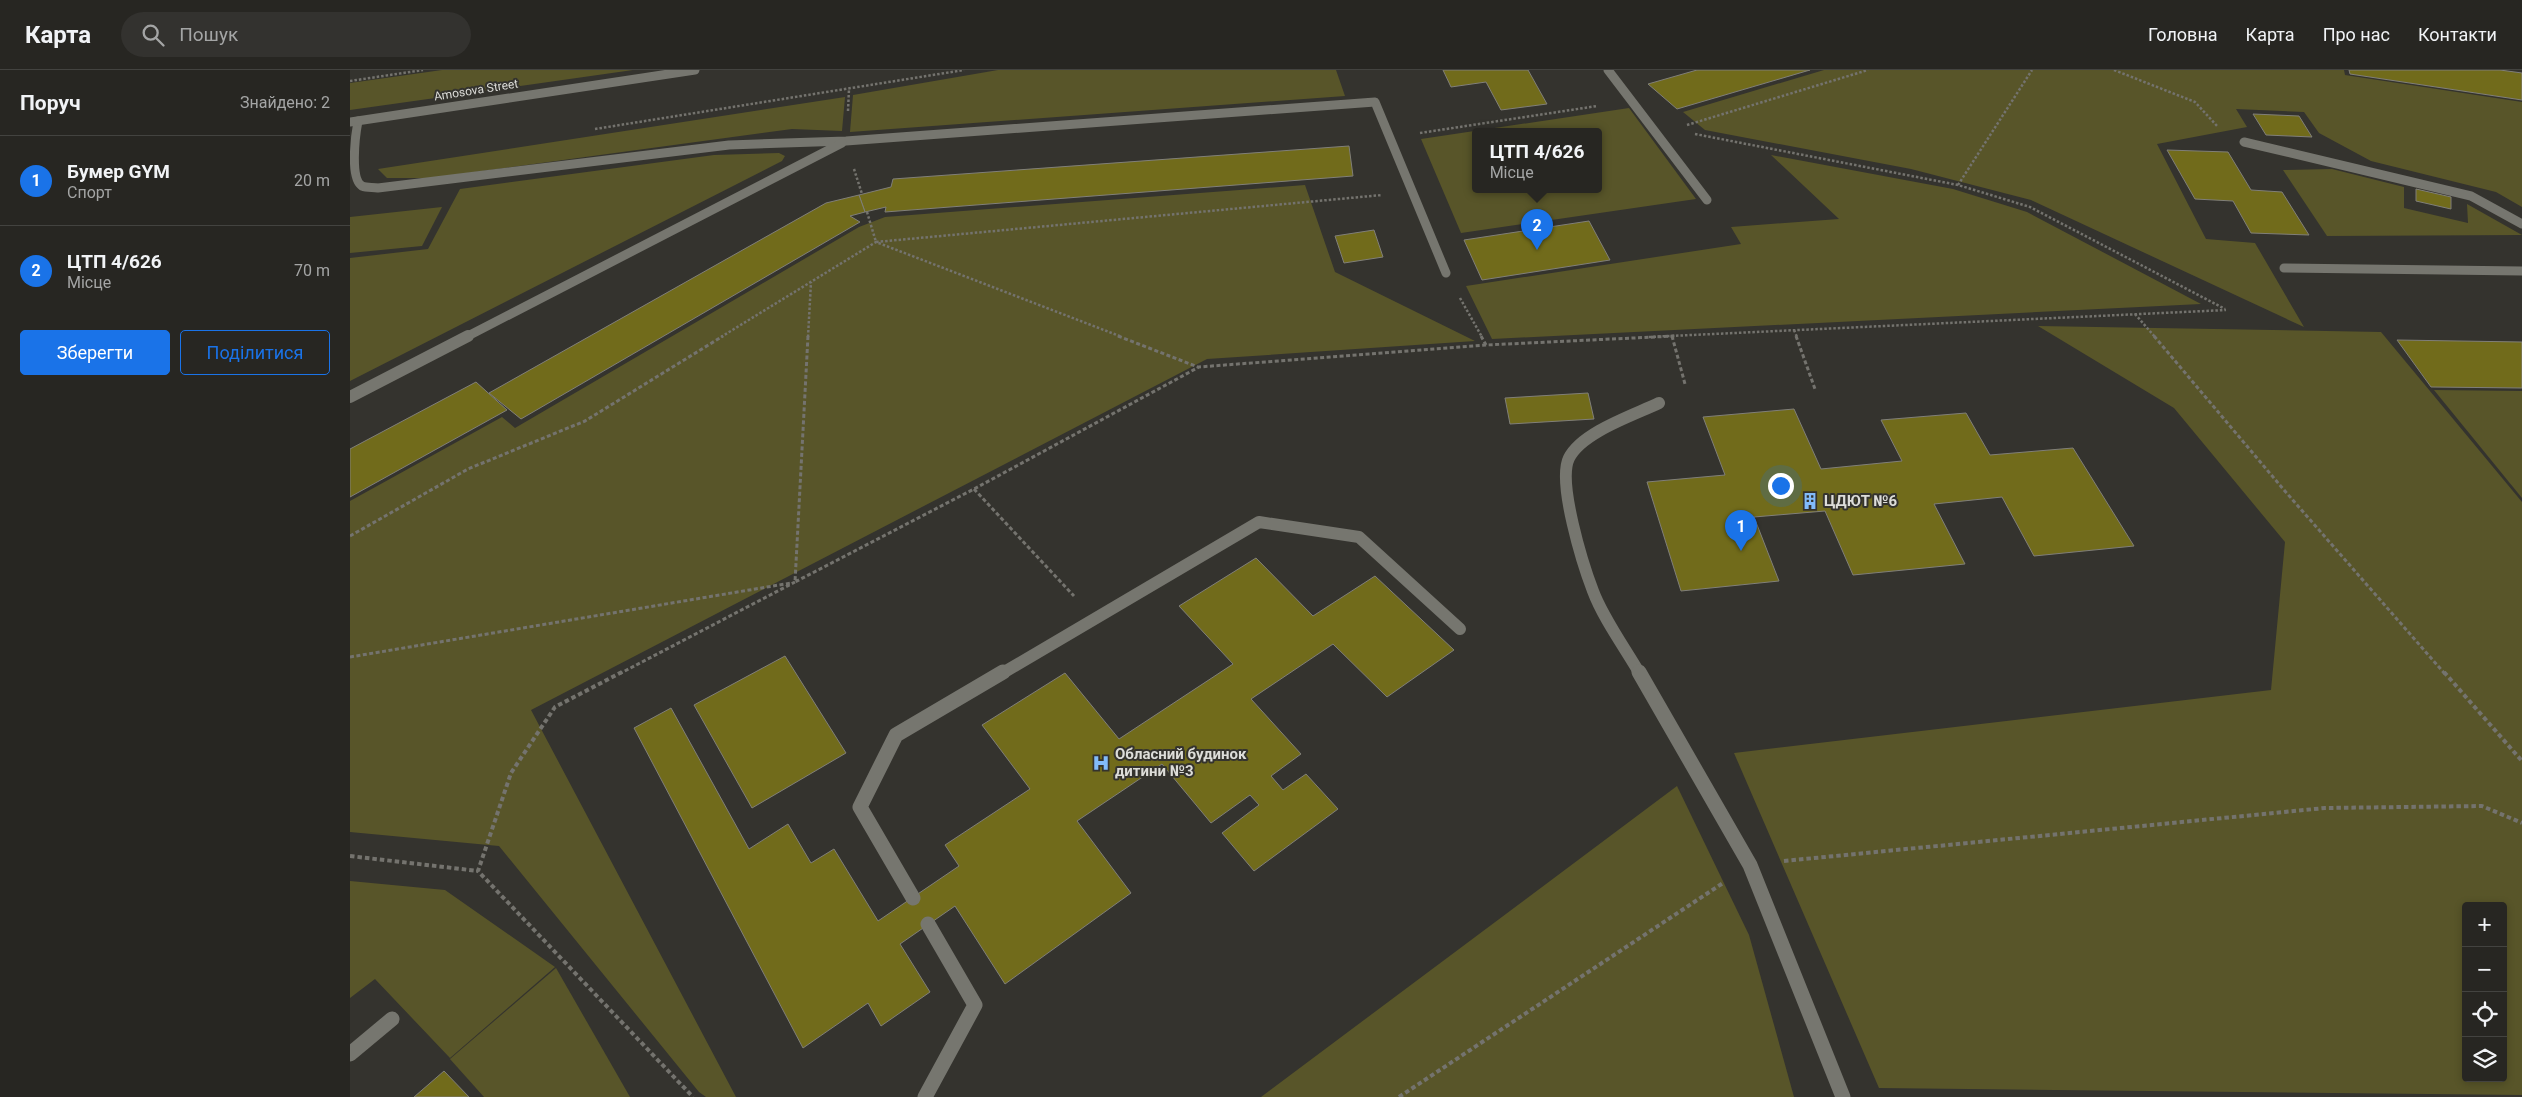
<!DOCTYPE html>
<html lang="uk">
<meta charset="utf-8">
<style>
:root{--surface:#272622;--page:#33322f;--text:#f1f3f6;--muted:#a4a5a5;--line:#434340;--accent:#1a73e8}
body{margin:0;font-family:Roboto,sans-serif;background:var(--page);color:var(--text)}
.controls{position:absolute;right:15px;bottom:15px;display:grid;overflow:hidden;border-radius:5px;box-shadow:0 2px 8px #0003}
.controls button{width:45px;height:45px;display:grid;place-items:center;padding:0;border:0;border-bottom:1px solid var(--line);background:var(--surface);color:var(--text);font:25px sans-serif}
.you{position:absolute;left:1430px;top:415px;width:18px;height:18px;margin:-12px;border:4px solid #fff;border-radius:50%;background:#1a73e8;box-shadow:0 0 0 8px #1a73e833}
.badge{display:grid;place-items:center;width:32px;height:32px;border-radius:50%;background:var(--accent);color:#fff;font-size:16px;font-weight:700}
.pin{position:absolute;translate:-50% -41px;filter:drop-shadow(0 1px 2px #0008)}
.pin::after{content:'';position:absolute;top:26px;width:18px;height:15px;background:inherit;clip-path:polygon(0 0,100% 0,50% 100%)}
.popup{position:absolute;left:1122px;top:58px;width:130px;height:65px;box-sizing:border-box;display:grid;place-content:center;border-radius:5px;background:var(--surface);filter:drop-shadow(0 1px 4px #0005);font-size:16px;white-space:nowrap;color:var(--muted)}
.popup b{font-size:19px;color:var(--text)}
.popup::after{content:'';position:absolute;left:50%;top:100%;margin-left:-10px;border:10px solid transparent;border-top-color:var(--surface)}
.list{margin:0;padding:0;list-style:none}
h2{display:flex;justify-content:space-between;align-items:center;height:65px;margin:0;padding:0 20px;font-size:21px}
h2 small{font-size:16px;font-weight:400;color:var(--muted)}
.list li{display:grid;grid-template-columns:32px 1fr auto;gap:15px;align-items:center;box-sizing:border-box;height:90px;padding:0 20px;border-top:1px solid var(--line)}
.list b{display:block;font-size:19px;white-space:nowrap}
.list p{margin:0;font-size:16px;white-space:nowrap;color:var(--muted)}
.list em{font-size:16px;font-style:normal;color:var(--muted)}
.actions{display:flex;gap:10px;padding:15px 20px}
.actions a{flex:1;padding:11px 0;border:1px solid var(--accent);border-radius:5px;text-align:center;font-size:18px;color:var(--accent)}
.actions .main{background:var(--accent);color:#fff}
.icon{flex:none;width:28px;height:28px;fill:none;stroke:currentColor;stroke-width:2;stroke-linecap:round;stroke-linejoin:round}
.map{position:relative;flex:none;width:2172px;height:1027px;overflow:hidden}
header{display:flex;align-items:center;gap:30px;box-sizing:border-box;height:70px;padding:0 25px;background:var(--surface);border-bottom:1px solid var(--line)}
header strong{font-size:24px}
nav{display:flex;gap:28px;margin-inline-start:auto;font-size:18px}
.search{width:350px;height:45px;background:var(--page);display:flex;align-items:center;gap:12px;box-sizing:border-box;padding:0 18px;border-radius:28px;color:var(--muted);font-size:19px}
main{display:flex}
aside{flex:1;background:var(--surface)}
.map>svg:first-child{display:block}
</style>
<header>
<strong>Карта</strong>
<div class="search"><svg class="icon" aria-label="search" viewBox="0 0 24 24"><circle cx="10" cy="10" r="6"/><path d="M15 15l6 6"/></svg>Пошук</div>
<nav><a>Головна</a><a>Карта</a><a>Про нас</a><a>Контакти</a></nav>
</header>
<main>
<aside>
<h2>Поруч<small>Знайдено: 2</small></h2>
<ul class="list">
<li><span class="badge">1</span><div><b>Бумер GYM</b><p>Спорт</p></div><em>20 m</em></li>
<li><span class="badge">2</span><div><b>ЦТП 4/626</b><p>Місце</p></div><em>70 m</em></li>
</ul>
<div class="actions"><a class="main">Зберегти</a><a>Поділитися</a></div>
</aside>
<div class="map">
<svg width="2172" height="1027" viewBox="0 0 2172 1027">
<rect width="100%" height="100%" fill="#34332e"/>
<g fill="#585529" fill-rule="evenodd">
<polygon points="92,0 283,0 0,40 0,13"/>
<polygon points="648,0 986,0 995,26 500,62 503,25"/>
<polygon points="1474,0 1994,0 1995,5 2172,32 2172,137 2146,122 2021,91 1969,63 1954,42 1886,39 1897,57 1807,74 1856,169 1905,173 1954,257 1681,130 1561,99 1355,60 1333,42"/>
<polygon points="495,27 492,61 442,59 81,108 37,108 28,99"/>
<path d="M1279 38 1346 129 1111 163 1071 69ZM1126 61H1248V119H1126Z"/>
<polygon points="429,83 435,86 432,91 0,311 0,188 78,179 110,119 364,85"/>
<polygon points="1421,85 1603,119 1677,142 1851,234 1142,269 1116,216 1391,174 1381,157 1489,149"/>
<polygon points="1982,99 2054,117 2054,138 2118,153 2117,134 2172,165 1977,166 1933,100"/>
<polygon points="955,115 985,202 1125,271 857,289 181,640 386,1027 356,1027 349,1022 149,776 0,762 0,431 152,347 165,358 509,157 535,147"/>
<polygon points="92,137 72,176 0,183 0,147"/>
<path d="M1688 256 2031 262 2172 432V1025L1529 1018 1384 683 1921 620 1935 472 1824 338ZM2116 836H2153V1008H2116Z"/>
<polygon points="2084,320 2172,321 2172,428"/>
<polygon points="1327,716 1399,865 1444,1027 911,1027"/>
<polygon points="0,811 95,820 205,897 100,988 25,909 0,928"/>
<polygon points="206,898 280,1027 134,1027 100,989"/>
</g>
<g fill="#716b1b" stroke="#807f79">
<polygon points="1093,0 1178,0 1197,34 1151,40 1136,12 1101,17"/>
<polygon points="1347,0 1460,0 1327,39 1298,14"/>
<polygon points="1999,0 2150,0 2172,3 2172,30 2000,4"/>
<polygon points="1903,44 1949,46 1962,67 1916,65"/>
<polygon points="999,76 1003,106 535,142 536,137 515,142 509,125 541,117 543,109"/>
<polygon points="1817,80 1878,82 1901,120 1932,122 1959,165 1901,163 1883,131 1845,129"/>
<polygon points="2066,119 2101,127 2101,139 2066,131"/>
<polygon points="509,125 515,142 500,146 510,152 171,349 139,323 476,133"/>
<polygon points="1239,151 1260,190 1132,210 1114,170"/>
<polygon points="1024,160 1033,187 994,193 985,166"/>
<polygon points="2047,270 2172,272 2172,318 2081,317"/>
<polygon points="126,312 157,340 0,427 0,379"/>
<polygon points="1238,323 1244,349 1160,354 1155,328"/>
<polygon points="1444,339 1471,399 1552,391 1531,350 1616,343 1640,385 1723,378 1784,476 1684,486 1652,427 1584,434 1615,494 1503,505 1475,441 1404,447 1429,511 1331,521 1297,412 1375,405 1353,347"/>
<polygon points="906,488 963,546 1025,506 1104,580 1037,627 983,574 901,629 951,684 921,706 933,720 956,704 988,739 904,801 872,763 909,735 900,725 861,753 812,694 727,751 781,823 655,914 605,836 550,874 580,922 531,956 518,933 453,978 284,658 321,638 399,779 438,754 461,793 484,779 528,851 609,796 595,775 680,719 632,655 715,603 769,669 883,594 829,536"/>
<polygon points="435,586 496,683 402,738 344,635"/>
<polygon points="94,1001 119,1027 64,1027"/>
</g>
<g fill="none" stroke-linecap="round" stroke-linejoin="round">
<g stroke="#74736e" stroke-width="2.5" stroke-dasharray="2.5 2" stroke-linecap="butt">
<polyline points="1764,0 1845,32 1868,57"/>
<polyline points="0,11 73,0"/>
<polyline points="498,41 499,19"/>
<polyline points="1337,55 1518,0"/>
<polyline points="245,59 614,0"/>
<polyline points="1070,63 1247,36"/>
<polyline points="1345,64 1608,115 1680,137 1875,239"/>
<polyline points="504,99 512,124"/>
<polyline points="1608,115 1682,0"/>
<polyline points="517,142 526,172 1032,125"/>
<polyline points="1110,228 1132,267"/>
<polyline points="1785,244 1805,267"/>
<polyline points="1444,260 1447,267"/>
<polyline points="371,267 526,172 772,267"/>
<polyline points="458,267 461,212"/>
<polyline points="1299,267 1876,240"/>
</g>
<g stroke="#74736e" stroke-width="3" stroke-dasharray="4 2.5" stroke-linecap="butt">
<polyline points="458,266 445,512 624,419 849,297 1136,275 1325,266"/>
<polyline points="768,266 848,297"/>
<polyline points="1131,266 1136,275"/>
<polyline points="1322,266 1335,314"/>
<polyline points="1446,266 1465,319"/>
<polyline points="1804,266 1934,420 2095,604"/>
<polyline points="624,419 724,526"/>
<polyline points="0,466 118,399 235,351 373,266"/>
<polyline points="0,587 441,513"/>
<polyline points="269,604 445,512"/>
</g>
<g stroke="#74736e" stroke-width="4" stroke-dasharray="4.5 3" stroke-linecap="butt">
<polyline points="272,602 205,637 161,703 128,801 343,1027"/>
<polyline points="2094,602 2172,691"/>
<polyline points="0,786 128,801"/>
<polyline points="1434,791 1975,738 2132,736 2172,753"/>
<polyline points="1049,1027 1373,813"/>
</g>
<g stroke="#76766f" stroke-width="9">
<polyline points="1258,0 1357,130"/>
<path d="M8 51C5 67 0 109 12 116 17 118 23 117 28 118L379 75 496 71 1025 32 1096 203"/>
<polyline points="1894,72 2121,126 2172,154"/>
<polyline points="1934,198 2172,201"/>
<polyline points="116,267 492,73"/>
</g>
<g stroke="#76766f" stroke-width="12">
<polyline points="0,327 118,266"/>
<polyline points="651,604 909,452 1009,467 1110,559"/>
<path d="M1290 604C1275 578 1253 548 1243 521 1233 495 1207 412 1219 388 1232 362 1284 345 1309 333"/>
</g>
<g stroke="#76766f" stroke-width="15">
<polyline points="1289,602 1400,795 1493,1027"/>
<polyline points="563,828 510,737 546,665 653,602"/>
<polyline points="0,984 42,949"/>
<polyline points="575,1027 625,935 578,854"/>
</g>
<polyline stroke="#76766f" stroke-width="9" points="0,52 345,0"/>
</g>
<defs>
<g id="building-bare" transform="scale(1.35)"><path d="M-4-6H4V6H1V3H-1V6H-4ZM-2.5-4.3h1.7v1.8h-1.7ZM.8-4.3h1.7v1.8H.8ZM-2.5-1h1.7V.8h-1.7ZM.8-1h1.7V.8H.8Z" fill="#82bcfa" stroke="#34332e" stroke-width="2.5" paint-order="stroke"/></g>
<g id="hospital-bare" transform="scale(1.35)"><path d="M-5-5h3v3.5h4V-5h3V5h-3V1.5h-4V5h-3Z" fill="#82bcfa" stroke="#34332e" stroke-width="2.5" paint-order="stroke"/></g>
</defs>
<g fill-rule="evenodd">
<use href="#building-bare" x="1460" y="431"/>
<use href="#hospital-bare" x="751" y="693"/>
</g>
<g text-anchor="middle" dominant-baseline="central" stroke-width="4" stroke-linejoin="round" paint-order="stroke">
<g font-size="12" fill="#ddddd9" stroke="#34332e">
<text transform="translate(126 20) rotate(-9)">Amosova Street</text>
</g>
<g font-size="15" font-weight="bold" fill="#ddddd9" stroke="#34332e" text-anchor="start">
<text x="1474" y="431">ЦДЮТ №6</text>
<text x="765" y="684">Обласний будинок<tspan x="765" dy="17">дитини №3</tspan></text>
</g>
</g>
</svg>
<div class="controls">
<button>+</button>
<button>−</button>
<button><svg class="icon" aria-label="locate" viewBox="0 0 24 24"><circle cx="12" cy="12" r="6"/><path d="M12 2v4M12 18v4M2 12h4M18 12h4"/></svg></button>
<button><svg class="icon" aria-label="layers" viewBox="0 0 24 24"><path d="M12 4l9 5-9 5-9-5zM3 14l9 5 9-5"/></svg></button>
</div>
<div class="you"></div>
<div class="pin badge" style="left:1391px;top:481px">1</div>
<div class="pin badge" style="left:1187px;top:180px">2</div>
<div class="popup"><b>ЦТП 4/626</b>Місце</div>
</div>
</main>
